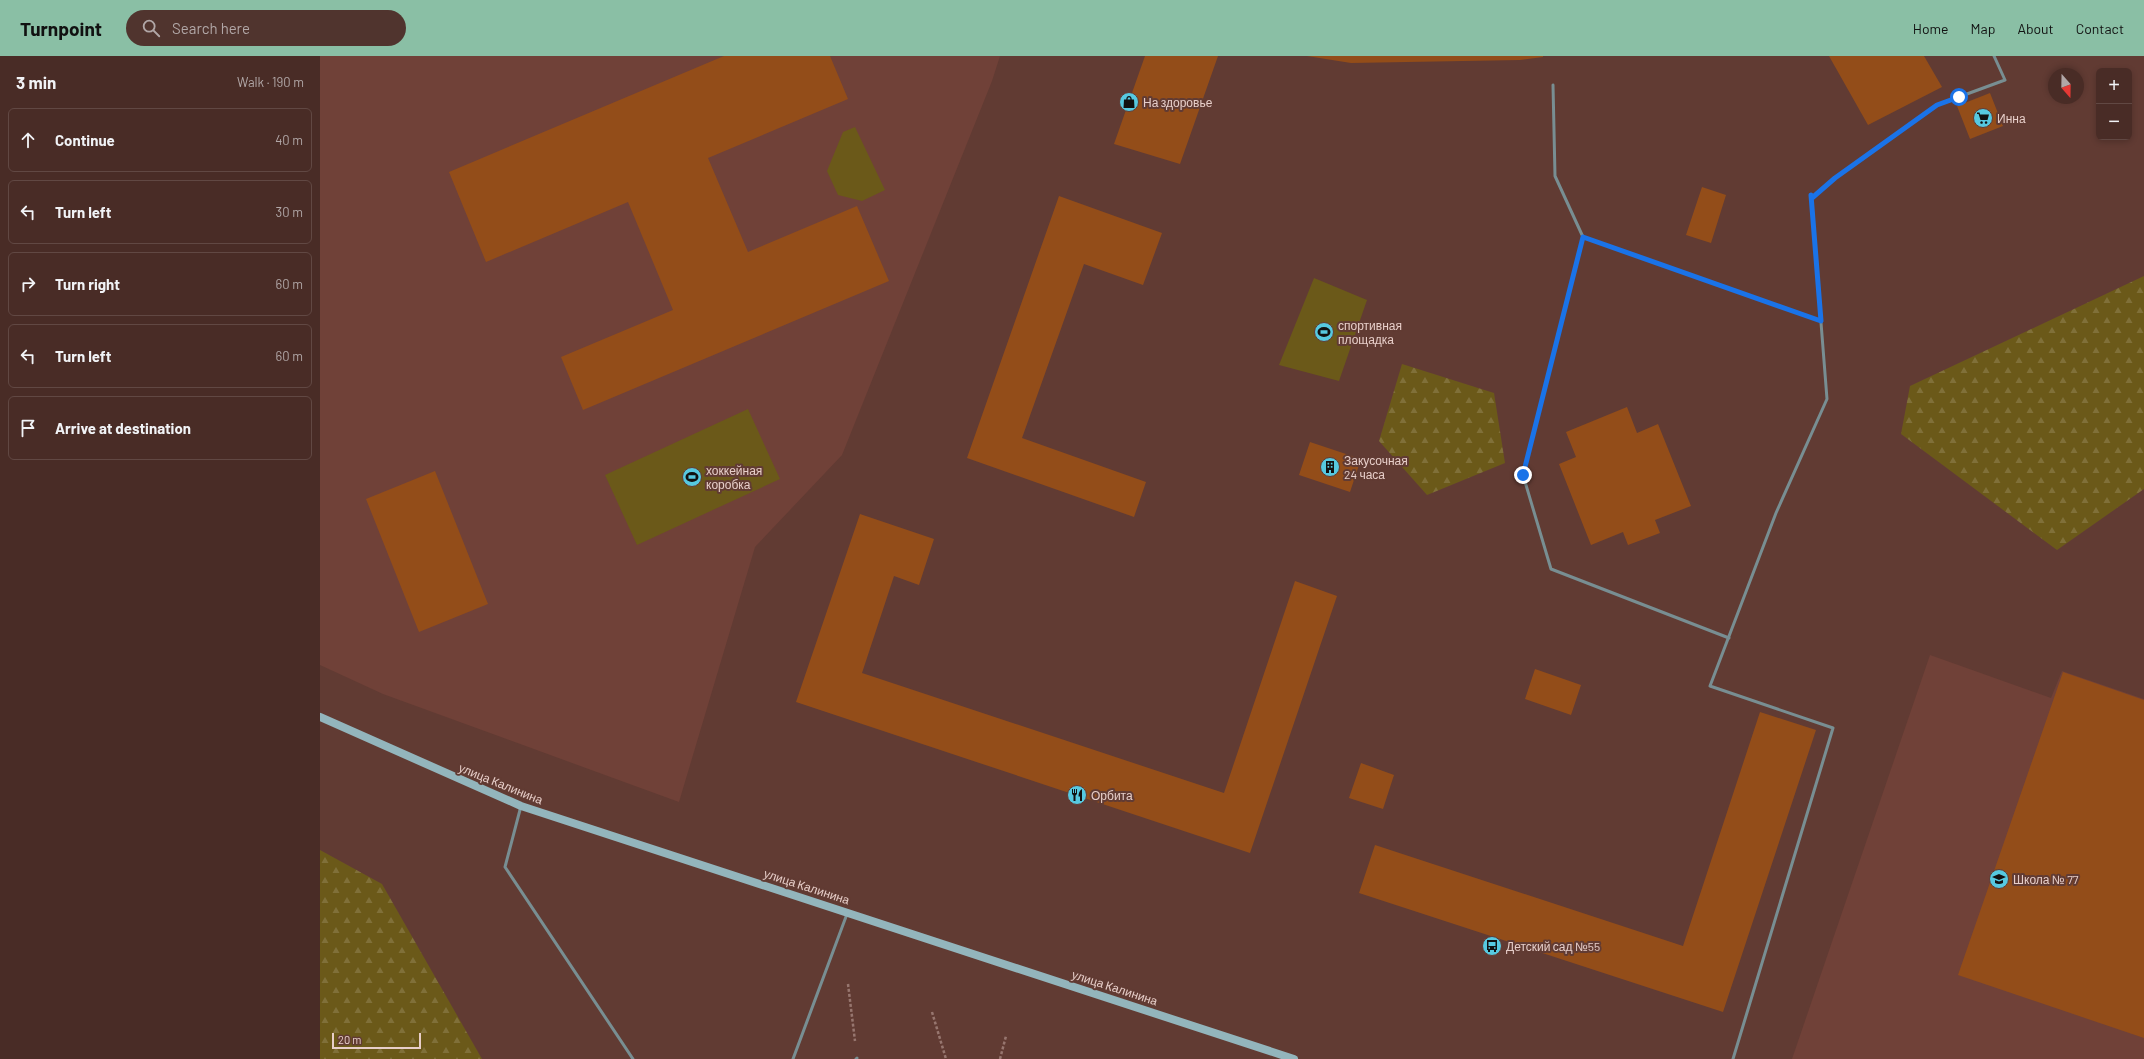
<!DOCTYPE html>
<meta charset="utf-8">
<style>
:root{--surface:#492c26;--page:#50342e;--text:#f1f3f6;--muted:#b1a7a7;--line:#614843;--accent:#8abfa5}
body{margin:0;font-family:Barlow,sans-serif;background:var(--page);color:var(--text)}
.controls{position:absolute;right:12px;top:12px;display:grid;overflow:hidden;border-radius:6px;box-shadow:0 2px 6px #0003}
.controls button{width:36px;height:36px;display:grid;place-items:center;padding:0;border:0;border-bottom:1px solid var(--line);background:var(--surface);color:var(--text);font:20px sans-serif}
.compass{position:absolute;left:1728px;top:12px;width:36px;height:36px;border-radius:50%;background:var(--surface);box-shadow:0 2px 6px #0003;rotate:160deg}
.scale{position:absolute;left:12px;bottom:10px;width:89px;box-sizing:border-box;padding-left:4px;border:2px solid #e7cec9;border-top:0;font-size:11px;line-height:14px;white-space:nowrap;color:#e7cec9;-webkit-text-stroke:3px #613b33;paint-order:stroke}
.stop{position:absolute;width:12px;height:12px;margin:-9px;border:3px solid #1a73e8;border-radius:50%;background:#fff}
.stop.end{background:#1a73e8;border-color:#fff;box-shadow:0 1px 4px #0008}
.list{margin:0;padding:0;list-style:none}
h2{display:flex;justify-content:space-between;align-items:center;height:52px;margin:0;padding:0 16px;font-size:17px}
h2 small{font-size:13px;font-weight:400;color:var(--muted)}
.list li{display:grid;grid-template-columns:26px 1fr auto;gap:12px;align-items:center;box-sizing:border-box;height:64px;margin:0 8px 8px;padding:0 8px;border:1px solid var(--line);border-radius:6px}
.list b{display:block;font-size:15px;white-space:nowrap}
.list em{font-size:13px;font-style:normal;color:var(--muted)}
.icon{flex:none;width:22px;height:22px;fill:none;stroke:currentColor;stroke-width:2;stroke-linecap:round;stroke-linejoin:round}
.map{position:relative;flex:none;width:1824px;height:1003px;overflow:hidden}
header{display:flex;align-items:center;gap:24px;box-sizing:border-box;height:56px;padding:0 20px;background:var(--accent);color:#111}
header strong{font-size:19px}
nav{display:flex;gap:22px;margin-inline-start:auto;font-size:14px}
.search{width:280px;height:36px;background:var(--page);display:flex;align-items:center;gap:10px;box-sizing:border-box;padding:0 14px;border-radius:22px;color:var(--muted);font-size:15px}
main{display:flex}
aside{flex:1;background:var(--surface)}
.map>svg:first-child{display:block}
</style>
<header>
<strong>Turnpoint</strong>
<div class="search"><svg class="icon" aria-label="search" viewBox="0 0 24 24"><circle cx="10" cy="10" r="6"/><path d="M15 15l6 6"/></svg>Search here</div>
<nav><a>Home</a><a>Map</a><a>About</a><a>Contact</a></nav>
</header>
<main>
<aside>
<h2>3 min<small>Walk · 190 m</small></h2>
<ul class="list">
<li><svg class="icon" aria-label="ahead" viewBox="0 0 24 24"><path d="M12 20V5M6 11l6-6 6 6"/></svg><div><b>Continue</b></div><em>40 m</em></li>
<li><svg class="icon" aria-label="left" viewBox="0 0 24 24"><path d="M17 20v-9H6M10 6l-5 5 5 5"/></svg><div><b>Turn left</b></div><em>30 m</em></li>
<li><svg class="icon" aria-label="right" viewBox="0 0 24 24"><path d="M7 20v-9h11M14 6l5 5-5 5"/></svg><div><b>Turn right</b></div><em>60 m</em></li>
<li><svg class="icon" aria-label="left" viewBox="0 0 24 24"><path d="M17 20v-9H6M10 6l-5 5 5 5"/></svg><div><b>Turn left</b></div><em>60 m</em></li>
<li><svg class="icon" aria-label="arrive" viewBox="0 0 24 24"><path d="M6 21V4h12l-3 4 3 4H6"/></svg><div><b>Arrive at destination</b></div></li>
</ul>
</aside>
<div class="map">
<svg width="1824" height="1003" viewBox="0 0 1824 1003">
<defs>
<pattern id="forest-firs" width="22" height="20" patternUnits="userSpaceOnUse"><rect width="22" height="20" fill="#6b5919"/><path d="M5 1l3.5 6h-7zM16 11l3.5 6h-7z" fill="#807039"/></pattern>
</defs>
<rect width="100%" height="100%" fill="#613b33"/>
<g fill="#704138">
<polygon points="0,0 680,0 672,25 522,399 435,491 359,746 63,638 0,609"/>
<polygon points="1610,599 1731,642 1742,615 1824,643 1824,1003 1472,1003"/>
</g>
<g fill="#6b5919">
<polygon points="535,71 565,134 542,145 518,139 507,115 523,76"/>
<polygon points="994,222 1047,244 1019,325 959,309"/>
<polygon points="428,353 460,423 317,489 285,419"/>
</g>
<g fill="url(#forest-firs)">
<polygon points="1824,220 1824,433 1737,494 1581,378 1590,330"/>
<polygon points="1082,308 1174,337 1185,407 1107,439 1059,385"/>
<polygon points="0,794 62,828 162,1003 0,1003"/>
</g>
<g fill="#934d19">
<polygon points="404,0 510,0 528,43 388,102 428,196 537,150 569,225 263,354 241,301 353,254 308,146 166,206 129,116"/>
<polygon points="825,0 898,0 860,108 794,88"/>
<polygon points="987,0 1223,0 1223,1 1200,4 1031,7"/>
<polygon points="1509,0 1604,0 1622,31 1548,69"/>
<polygon points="1670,37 1683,70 1650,83 1637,50"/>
<polygon points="1382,131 1406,139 1391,187 1366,179"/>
<polygon points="739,140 842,177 823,229 764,208 702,382 826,426 814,461 647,402"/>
<polygon points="1307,351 1317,377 1338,368 1371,450 1335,464 1340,477 1308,489 1303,476 1271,489 1239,408 1256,401 1246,376"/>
<polygon points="990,386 1041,403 1030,436 979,419"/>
<polygon points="115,415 168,548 99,576 46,443"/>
<polygon points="540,458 614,483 599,529 574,520 542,617 904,737 975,525 1017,540 930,797 476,646"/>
<polygon points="1215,613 1261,629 1251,659 1205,643"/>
<polygon points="1743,616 1824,644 1824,982 1638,919"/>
<polygon points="1440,656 1496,674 1403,956 1039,837 1055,789 1363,890"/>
<polygon points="1041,707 1074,719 1063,753 1029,742"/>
</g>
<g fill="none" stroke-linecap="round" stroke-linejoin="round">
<g stroke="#97766f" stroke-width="2.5" stroke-dasharray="3 2" stroke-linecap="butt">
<polyline points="528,928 535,985"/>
<polyline points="612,956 626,1003"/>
<polyline points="680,1003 686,980"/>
</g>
<g stroke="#788e92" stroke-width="3">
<polyline points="1233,29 1235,120 1263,181"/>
<polyline points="1409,582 1231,513 1203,419 1263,181 1501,265"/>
<polyline points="201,750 185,811 313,1003"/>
<polyline points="473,1003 527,858"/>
<polyline points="536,1003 537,1002"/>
<polyline points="1413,1003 1513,672 1390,630 1456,457 1507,343 1491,139 1492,142 1515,122 1617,49 1685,24 1674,0"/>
</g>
<polyline stroke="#93b5bc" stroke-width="8" points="0,661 201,750 974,1003"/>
</g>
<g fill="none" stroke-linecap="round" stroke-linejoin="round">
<polyline stroke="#1a73e8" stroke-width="5" points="1203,419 1263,181 1501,265 1491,139 1492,142 1515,122 1617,49 1639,41"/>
</g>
<defs>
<g id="shop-disc" transform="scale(1)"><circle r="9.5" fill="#56c9e0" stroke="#613b33"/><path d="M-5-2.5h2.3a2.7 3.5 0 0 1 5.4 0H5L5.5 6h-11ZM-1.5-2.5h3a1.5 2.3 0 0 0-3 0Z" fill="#111"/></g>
<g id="supermarket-disc" transform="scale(1)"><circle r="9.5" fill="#56c9e0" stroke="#613b33"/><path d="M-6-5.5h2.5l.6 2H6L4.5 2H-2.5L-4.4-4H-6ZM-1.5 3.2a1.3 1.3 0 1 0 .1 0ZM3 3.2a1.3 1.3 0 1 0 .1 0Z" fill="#111"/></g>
<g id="stadium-disc" transform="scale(1)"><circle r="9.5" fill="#56c9e0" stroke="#613b33"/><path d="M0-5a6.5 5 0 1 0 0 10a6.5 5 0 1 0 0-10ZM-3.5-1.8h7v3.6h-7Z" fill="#111"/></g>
<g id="building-disc" transform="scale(1)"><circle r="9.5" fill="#56c9e0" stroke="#613b33"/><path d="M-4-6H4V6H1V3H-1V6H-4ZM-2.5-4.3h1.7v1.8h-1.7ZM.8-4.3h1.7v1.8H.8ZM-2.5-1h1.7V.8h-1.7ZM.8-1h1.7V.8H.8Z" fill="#111"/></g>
<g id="restaurant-disc" transform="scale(1)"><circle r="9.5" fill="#56c9e0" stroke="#613b33"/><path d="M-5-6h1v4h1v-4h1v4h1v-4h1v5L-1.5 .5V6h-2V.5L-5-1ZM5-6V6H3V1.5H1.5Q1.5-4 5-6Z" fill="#111"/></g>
<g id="school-disc" transform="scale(1)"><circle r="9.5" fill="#56c9e0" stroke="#613b33"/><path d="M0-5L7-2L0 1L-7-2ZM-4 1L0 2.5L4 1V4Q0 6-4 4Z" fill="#111"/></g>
<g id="bus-disc" transform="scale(1)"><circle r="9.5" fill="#56c9e0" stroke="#613b33"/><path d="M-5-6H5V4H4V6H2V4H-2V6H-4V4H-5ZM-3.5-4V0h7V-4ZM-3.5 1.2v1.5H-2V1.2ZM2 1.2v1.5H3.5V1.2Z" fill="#111"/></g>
</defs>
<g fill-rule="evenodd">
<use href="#shop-disc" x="809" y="46"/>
<use href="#supermarket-disc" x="1663" y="62"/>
<use href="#stadium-disc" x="1004" y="276"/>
<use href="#building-disc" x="1010" y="411"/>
<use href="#stadium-disc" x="372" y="421"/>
<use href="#restaurant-disc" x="757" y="739"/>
<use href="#school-disc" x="1679" y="823"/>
<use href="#bus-disc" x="1172" y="890"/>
</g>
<g text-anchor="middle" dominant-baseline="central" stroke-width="4" stroke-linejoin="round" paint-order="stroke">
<g font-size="12" fill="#e7cec9" stroke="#613b33" text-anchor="start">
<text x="823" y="46">На здоровье</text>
<text x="1677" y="62">Инна</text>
<text x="1018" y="269">спортивная<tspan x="1018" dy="14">площадка</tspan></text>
<text x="1024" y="404">Закусочная<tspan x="1024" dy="14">24 часа</tspan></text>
<text x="386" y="414">хоккейная<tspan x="386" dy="14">коробка</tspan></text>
<text x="771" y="739">Орбита</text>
<text x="1693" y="823">Школа № 77</text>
<text x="1186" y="890">Детский сад №55</text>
</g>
<g font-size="12" fill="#e7cec9" stroke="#613b33">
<text transform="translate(181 727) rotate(22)">улица Калинина</text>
<text transform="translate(487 830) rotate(18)">улица Калинина</text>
<text transform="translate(795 931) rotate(18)">улица Калинина</text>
</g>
</g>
</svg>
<div class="controls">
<button>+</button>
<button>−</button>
</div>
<svg class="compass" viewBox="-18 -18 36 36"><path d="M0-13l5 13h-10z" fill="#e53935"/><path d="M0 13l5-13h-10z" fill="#b1a7a7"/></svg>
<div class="scale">20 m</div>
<div class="stop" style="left:1639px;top:41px"></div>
<div class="stop end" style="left:1203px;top:419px"></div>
</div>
</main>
